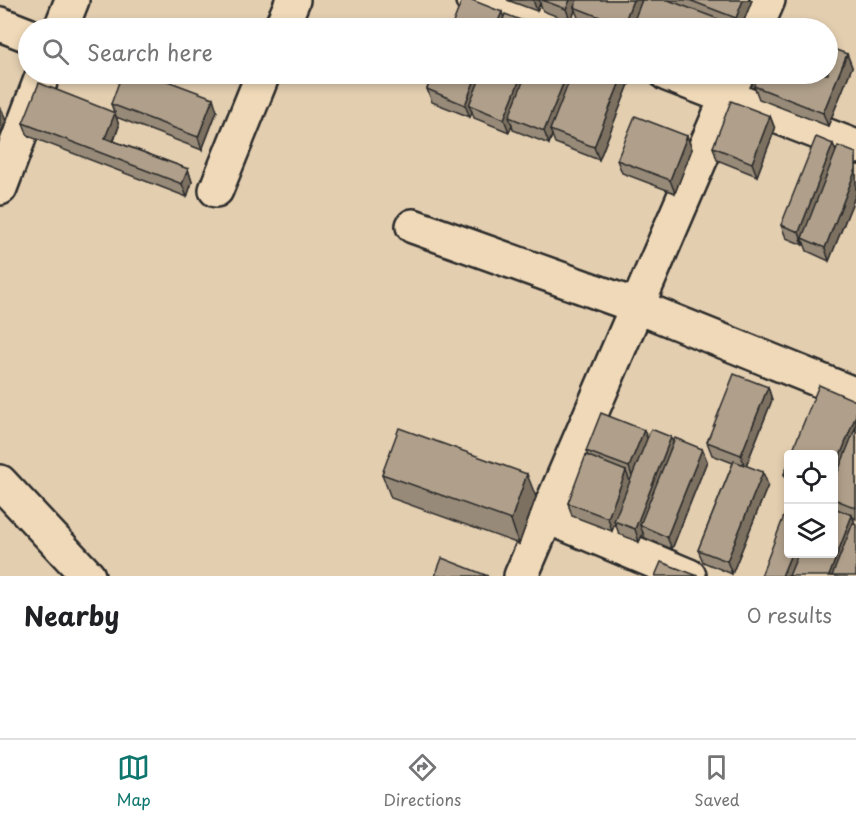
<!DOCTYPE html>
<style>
:root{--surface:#fff;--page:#f6f6f6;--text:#202124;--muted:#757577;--line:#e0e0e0;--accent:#0f766e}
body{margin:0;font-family:"Playpen Sans",sans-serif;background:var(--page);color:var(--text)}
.controls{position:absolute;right:18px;bottom:18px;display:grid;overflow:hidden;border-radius:6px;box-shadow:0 3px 9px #0003}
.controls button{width:54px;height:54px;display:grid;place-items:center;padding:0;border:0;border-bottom:2px solid var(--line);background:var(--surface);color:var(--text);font:30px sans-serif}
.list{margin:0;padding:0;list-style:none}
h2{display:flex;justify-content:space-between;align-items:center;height:78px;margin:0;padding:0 24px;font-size:26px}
h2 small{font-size:20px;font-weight:400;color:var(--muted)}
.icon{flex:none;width:33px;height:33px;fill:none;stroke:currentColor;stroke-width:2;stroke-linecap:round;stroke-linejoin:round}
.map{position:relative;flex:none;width:856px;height:576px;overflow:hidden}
.search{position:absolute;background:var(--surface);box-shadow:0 3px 9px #0003;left:18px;right:18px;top:18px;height:66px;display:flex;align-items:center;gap:15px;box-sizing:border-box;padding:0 21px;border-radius:33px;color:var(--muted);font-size:22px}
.sheet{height:162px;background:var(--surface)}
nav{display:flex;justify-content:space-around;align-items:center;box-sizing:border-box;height:84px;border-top:2px solid var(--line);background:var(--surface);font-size:16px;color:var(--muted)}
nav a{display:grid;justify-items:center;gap:3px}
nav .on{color:var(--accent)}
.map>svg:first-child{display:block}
</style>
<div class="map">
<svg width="856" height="576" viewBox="0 0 856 576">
<rect width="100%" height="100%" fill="#e3ceb0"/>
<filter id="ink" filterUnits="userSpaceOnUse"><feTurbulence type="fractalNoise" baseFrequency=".0167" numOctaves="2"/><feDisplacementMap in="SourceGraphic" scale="12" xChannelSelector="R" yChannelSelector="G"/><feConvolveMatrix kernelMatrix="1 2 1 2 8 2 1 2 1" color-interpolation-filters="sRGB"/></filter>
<g filter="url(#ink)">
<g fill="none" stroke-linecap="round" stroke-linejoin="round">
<g stroke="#2b2b2b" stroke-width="38">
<g id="minor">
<polyline points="473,0 548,28"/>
<polyline points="0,24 28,35"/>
<polyline points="61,28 72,0"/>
<polyline points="281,28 293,0"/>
<polyline points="756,28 768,0"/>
<polyline points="667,74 856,147"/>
<polyline points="0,188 43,74"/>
<polyline points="216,190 263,74"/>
<polyline points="413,226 636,306 856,395"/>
<polyline points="0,482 88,576"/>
<polyline points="548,517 689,576"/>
<polyline points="521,576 737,74"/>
</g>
</g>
<use href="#minor" stroke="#efd9b8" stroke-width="33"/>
</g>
<g fill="#978a78" stroke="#2b2b2b" stroke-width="1.5">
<polygon points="507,0 752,0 741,28 734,28 727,26 728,28 600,28 579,20 575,10 571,22 543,11 540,3 537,11"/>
<polygon points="847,54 852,67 828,126 759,99 754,86"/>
<polygon points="433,74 633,74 599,160 555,143 552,135 549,144 513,130 512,125 509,132 474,118 472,112 470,117 432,102 427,89"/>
<polygon points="697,74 716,74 713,80"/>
<polygon points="111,104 217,111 202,150 116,117 119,126 114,141 188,169 192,182 187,197 28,136 23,123 114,112"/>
<polygon points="770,116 775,129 757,176 717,160 713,147"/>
<polygon points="687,136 692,149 675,193 622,173 617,160"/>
<polygon points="833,144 836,151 856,153 856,194 829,261 807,251 804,243 803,245 786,238 781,225"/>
<polygon points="768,387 772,400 746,466 768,485 732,574 703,562 698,550 733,463 712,455 707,442"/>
<polygon points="856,401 856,519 853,517 855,524 834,554 834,454"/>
<polygon points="644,430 647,439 671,437 673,443 702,449 707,461 672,549 645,538 643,533 639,542 619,534 615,523 612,531 572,516 568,503 588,456 586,451"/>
<polygon points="789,462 789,487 784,474"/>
<polygon points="382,474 536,497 519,544 391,498"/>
</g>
<g fill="#7b7061" stroke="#2b2b2b" stroke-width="1.5">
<polygon points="533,0 539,0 540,3 537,11"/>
<polygon points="570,0 579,0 574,7 575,10 571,22 566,9"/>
<polygon points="633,0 642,0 632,28 624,28 623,26"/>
<polygon points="743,0 752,0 741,28 740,28 736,18"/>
<polygon points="502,12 506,25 505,28 495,28"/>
<polygon points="726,22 728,28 723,28"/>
<polygon points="847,54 852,67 828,126 823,113"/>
<polygon points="477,74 487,74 469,105 472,112 470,117 465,105"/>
<polygon points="522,74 532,74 509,117 512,125 509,132 504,119"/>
<polygon points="567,74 576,74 550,130 552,135 549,144 544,131"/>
<polygon points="623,74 633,74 599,160 594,147"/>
<polygon points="711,74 716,74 713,80"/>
<polygon points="213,98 217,111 202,150 198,137"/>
<polygon points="1,108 6,121 0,135 0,110"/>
<polygon points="115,113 119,126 110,150 105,138"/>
<polygon points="770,116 775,129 757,176 752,163"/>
<polygon points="687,136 692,149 675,193 670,180"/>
<polygon points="833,144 838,157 802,238 804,243 803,245 799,232"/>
<polygon points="188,169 192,182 187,197 182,184"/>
<polygon points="856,169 856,194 829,261 825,248"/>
<polygon points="768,387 772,400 745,468 741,455"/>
<polygon points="856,415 856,440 834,497 834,472"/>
<polygon points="644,430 649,443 633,480 629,467"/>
<polygon points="671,437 676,450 640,525 643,533 639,542 635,529"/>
<polygon points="702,449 707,461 672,549 667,537"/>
<polygon points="626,471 631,484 614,521 615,523 612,531 608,518"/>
<polygon points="763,472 768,485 732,574 727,561"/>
<polygon points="527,474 536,497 519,544 511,520"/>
<polygon points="852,515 856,527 838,576 829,576"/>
<polygon points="791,554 800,554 792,576 782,576"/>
</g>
<g fill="#b0a08b" stroke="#2b2b2b" stroke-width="1.5">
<polygon points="462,0 472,0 502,12 495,28 451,28"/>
<polygon points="542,0 570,0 566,9"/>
<polygon points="577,0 633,0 623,26 574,7"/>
<polygon points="642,0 668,0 726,22 723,28 631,28"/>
<polygon points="689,0 743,0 736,18"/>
<polygon points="505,14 541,28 500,28"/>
<polygon points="828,47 847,54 823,113 754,86 759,74 828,74"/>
<polygon points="122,74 149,74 213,98 198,137 111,104"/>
<polygon points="433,74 477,74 465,105 427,89"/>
<polygon points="482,74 522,74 504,119 469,105"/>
<polygon points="526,74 567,74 544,131 509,117"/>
<polygon points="572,74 623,74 594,147 550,130"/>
<polygon points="39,83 115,113 105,138 188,169 182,184 23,123"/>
<polygon points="731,101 770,116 752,163 713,147"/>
<polygon points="635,116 687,136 670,180 617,160"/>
<polygon points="816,137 833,144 799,232 781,225"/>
<polygon points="838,146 856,153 856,169 825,248 802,238"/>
<polygon points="734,374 768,387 741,455 707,442"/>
<polygon points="819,385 856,401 856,415 834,472 834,454 791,454"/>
<polygon points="601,413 644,430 629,467 586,451"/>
<polygon points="856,426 856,508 834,499 834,482"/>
<polygon points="399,428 527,474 511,520 382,474"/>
<polygon points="651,429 671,437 635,529 614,521"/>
<polygon points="675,438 702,449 667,537 640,525"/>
<polygon points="586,455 626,471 608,518 568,503"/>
<polygon points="734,461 763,472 727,561 698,550"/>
<polygon points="789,462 789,476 784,474"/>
<polygon points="789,503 789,554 791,554 782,576 761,576"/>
<polygon points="834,508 852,515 829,576 789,576 798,554 834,554"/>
<polygon points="853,523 856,525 856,576 832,576"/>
<polygon points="442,558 488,576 435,576"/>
<polygon points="661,562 698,576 655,576"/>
</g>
</g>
</svg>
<div class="controls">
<button><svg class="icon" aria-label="locate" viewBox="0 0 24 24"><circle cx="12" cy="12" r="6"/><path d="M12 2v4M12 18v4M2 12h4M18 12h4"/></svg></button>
<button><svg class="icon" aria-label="layers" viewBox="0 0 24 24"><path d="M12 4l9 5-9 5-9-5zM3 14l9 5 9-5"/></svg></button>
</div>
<div class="search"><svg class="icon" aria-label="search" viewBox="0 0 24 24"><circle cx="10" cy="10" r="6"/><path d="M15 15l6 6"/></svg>Search here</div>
</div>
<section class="sheet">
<h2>Nearby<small>0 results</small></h2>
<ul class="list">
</ul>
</section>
<nav>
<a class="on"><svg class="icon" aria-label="map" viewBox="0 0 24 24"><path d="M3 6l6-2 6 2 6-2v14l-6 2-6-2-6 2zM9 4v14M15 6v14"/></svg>Map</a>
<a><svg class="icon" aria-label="directions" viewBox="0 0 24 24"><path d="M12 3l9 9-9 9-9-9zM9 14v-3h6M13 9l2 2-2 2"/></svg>Directions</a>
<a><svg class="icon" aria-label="saved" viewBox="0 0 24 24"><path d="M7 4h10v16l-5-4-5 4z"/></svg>Saved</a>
</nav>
